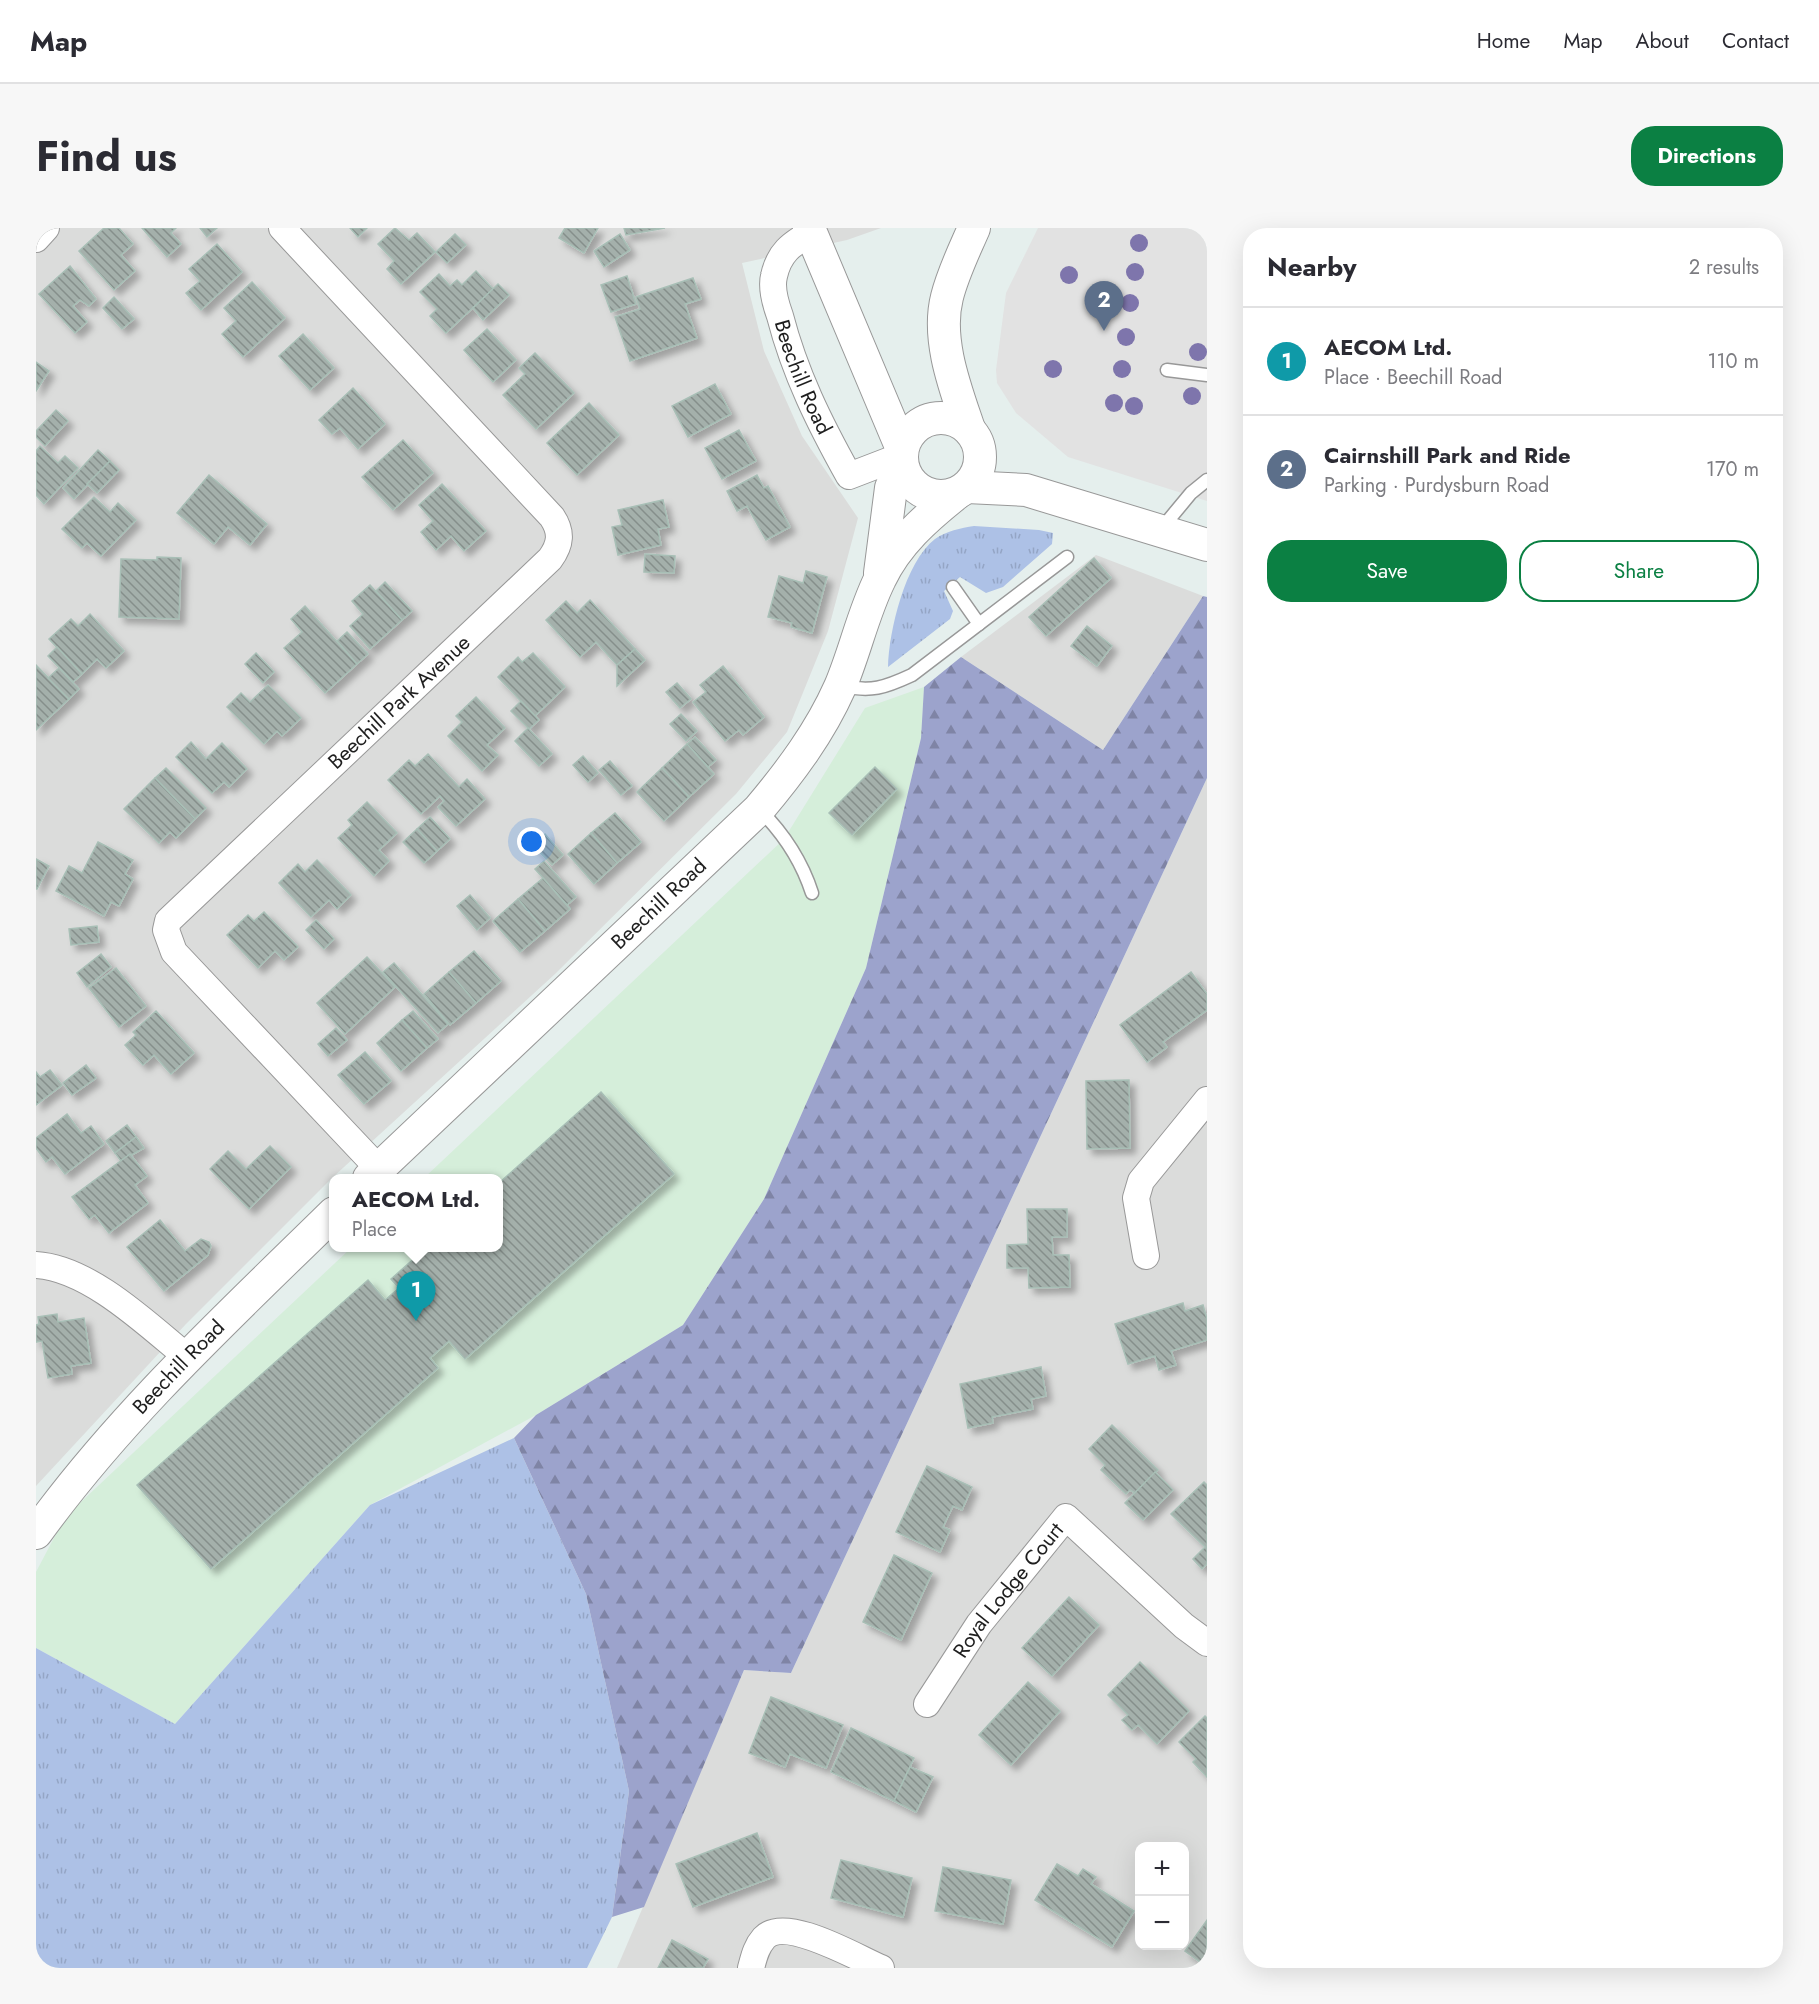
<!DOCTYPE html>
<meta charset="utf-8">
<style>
:root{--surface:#fff;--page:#f7f7f7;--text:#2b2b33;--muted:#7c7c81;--line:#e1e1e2;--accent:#0b8043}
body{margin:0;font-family:Jost,sans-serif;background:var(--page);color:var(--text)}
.controls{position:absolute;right:18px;bottom:18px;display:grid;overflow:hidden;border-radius:12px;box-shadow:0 6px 24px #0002}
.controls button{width:54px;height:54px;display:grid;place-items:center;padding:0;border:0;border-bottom:2px solid var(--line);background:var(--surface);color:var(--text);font:30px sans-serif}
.you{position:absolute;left:496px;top:614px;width:21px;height:21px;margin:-15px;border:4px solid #fff;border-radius:50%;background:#1a73e8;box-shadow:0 0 0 9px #1a73e833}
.badge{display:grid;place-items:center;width:39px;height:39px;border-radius:50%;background:var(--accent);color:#fff;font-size:20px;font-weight:700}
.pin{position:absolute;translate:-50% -50px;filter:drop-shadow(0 2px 3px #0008)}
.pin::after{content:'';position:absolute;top:32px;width:21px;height:18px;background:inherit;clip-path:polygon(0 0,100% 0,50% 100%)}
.popup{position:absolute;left:293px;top:946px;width:174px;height:78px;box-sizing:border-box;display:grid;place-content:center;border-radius:12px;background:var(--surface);filter:drop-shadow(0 2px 4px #0005);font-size:20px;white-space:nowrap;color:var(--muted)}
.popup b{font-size:22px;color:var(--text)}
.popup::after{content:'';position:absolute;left:50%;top:100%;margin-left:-12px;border:12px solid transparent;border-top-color:var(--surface)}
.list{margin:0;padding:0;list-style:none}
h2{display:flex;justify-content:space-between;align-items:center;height:78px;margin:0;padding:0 24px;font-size:26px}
h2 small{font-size:20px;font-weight:400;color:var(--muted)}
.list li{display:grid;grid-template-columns:39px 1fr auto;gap:18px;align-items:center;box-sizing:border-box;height:108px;padding:0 24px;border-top:2px solid var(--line)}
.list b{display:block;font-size:22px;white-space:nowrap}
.list p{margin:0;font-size:20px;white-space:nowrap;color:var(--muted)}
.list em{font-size:20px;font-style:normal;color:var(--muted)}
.actions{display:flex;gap:12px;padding:18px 24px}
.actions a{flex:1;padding:14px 0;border:2px solid var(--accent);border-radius:24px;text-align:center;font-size:21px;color:var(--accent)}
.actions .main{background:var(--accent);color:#fff}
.map{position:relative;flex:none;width:1171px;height:1740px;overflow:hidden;border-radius:24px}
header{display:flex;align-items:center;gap:36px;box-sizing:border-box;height:84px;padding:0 30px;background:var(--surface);border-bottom:2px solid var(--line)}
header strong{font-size:28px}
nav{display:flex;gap:33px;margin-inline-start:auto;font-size:21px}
.intro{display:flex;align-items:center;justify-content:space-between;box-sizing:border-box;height:144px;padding:0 36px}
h1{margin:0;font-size:42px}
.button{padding:15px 27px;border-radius:24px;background:var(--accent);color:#fff;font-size:21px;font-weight:700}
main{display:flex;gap:36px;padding:0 36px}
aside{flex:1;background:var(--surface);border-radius:24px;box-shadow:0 6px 24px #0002}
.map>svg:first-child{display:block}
</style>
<header>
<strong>Map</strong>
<nav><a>Home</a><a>Map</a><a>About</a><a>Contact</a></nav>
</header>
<div class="intro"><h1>Find us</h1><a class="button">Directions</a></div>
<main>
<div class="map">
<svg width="1171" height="1740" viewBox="0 0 1171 1740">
<defs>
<pattern id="grass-tufts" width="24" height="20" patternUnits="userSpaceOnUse" patternTransform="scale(1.5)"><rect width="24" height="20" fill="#adc1e6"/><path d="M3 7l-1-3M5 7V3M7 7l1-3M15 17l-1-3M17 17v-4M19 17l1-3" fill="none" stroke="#94a5c5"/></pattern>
<pattern id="forest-firs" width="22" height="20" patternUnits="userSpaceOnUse" patternTransform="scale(1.5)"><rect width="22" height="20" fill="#9ca3cc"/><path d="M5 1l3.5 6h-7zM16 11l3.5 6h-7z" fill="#7f84a5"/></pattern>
<pattern id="building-back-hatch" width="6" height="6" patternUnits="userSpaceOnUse" patternTransform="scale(1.5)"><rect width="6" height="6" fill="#a4b0ab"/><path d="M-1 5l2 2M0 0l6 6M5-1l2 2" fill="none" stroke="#858f8b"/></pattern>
<filter id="shadow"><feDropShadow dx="5.5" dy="5.5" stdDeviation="3" flood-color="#0004"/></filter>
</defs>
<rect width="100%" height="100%" fill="#e5efed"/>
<g fill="#dbdcdb" fill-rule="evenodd">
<polygon points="0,0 845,0 811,12 706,35 728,123 766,208 822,290 792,403 751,504 700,566 519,746 296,950 150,1096 0,1258"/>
<polygon points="1060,327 1167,368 1067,522 925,429"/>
<path d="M1171 550V1740H581L708 1442 755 1445ZM1104 1618H1148V1718H1104Z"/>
</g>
<polygon fill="#d5eeda" points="888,459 885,510 830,740 728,971 647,1097 500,1187 334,1277 139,1496 0,1420 0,1344 29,1289 315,1020 463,1020 463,950 388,950 748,611 829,480"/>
<g fill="url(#grass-tufts)">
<path d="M938 298 1003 302 1017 305 1016 316 967 359 950 365 924 349 908 363 917 383 914 391 852 439C853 403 869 334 899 311 910 303 925 300 938 298Z"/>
<polygon points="478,1210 550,1366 593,1563 576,1689 551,1740 0,1740 0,1420 139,1496 334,1277"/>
</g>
<polygon fill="url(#forest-firs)" points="1167,368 1171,369 1171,550 755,1445 708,1442 608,1679 576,1689 593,1563 550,1366 478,1210 500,1187 647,1097 728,971 830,740 885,510 888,459 925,429 1067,522"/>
<polygon fill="#e2e2e2" points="1002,0 1171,0 1171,273 1032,229 980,185 961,155 960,142 970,65"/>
<g fill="url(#building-back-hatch)" stroke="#a8bfb6" stroke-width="1.5" filter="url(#shadow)">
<polygon points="68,0 83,0 97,16 85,27 99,43 78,62 43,23"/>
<polygon points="106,0 140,0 135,5 145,16 131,29"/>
<polygon points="164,0 181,0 171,9"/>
<polygon points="314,0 331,0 322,9"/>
<polygon points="359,0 373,12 381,5 399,24 365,56 351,41 358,33 342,16"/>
<polygon points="529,0 562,0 548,25 523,10"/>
<polygon points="588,0 629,0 590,7"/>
<polygon points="419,6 430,17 411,35 400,24"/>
<polygon points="584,6 594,22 568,39 558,23"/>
<polygon points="181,16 206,44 165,82 150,65 164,53 153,41"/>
<polygon points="34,38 60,71 53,78 44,72 37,78 51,94 39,105 3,66"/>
<polygon points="440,43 457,61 410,105 394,88 401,81 384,64 403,46 414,58 421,52 426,57"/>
<polygon points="591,48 600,76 575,84 565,57"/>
<polygon points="657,50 665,71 649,76 661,110 594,133 579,89 604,81 600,69"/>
<polygon points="216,54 249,90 207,129 186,106 200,93 188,80"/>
<polygon points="462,56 473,67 447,92 437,80"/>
<polygon points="78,69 98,91 86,101 67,80"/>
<polygon points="451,101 480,132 457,154 428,122"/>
<polygon points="267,106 298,140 274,162 243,128"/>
<polygon points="499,125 538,165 500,201 467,167 489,146 483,140"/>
<polygon points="0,134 13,143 0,163"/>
<polygon points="679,156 695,186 652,209 636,178"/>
<polygon points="317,160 349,196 322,221 304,200 296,206 283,192"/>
<polygon points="553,175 583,207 541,247 511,215"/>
<polygon points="20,182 32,193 9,218 0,209 0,203"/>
<polygon points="703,202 720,233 686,251 669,220"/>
<polygon points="367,212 397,245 357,282 326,249"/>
<polygon points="4,218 22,235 29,228 42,240 8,276 0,267 0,223"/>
<polygon points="62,222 74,233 38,271 27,260"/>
<polygon points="74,233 83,242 61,265 51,256"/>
<polygon points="173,247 231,296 214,317 192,299 178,316 141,285"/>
<polygon points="721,247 728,260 732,258 754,299 730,312 711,278 701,283 691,263"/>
<polygon points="406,256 450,303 428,323 415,308 400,322 385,304 397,293 383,277"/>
<polygon points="58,269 74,284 82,275 100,292 65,328 51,315 46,320 26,301"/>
<polygon points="627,272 633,299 622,301 625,317 582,327 576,299 586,297 582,282"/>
<polygon points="609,326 639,328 638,345 608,344"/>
<polygon points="121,329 145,330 143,391 83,389 85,331 121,332"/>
<polygon points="1058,330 1075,350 1010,408 993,389"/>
<polygon points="770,343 791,349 776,405 755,399 756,395 732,389 743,348 767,355"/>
<polygon points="349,354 376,383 366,392 340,363"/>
<polygon points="334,357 366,392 334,421 314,398 327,386 316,373"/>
<polygon points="554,372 599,421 581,437 560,414 544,429 510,392 530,373 541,385"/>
<polygon points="269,378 321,436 289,465 248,420 266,404 255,391"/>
<polygon points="54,386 88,423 70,440 61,431 46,446 13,411 35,391 42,398"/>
<polygon points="1051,398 1076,418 1061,438 1035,418"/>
<polygon points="311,404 332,426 321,436 301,413"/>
<polygon points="21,419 46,446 37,454 12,428"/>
<polygon points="599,421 609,432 581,458 581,437"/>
<polygon points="220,425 238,444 227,455 209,436"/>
<polygon points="497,425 529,459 499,488 462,449 482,429 486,434"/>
<polygon points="0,437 33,471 0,502"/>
<polygon points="687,438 728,489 707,507 703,502 689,513 657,474 670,464 664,457"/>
<polygon points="23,440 43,461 33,471 12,450"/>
<polygon points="641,455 655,471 644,480 630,464"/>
<polygon points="232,457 265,490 246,508 241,503 228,516 191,479 205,465 214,474"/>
<polygon points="440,469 469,500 451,517 462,527 446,543 412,508 426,494 420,488"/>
<polygon points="485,473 503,492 493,501 475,483"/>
<polygon points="645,486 661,503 650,513 634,496"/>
<polygon points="492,500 516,526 503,538 479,513"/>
<polygon points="659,509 680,532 672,539 651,516"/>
<polygon points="155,514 170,531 186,515 211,541 193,559 188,554 176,565 140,529"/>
<polygon points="651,516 678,546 653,569 626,540"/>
<polygon points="392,526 423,559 431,551 449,571 420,598 402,579 408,573 404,568 385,586 352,552 373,532 379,538"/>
<polygon points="547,528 562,545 552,554 537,537"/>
<polygon points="574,533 596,558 585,567 563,542"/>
<polygon points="839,539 861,561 816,607 793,585"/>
<polygon points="130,540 170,580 159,591 119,550"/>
<polygon points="626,540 653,569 628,593 601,564"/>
<polygon points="119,550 159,591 140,610 134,604 123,615 88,581"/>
<polygon points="331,574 361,605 343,622 353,633 338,648 302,610 316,597 312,592"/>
<polygon points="579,585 605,614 581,635 555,605"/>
<polygon points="394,589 414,611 401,623 381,601"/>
<polygon points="381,601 401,623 388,635 367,614"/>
<polygon points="555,605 581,635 558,656 532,626"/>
<polygon points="509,606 527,627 516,637 497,617"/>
<polygon points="62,614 97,632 89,646 97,651 83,678 75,674 68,688 20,663 33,638 46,645"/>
<polygon points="0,631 13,638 1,661 0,661"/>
<polygon points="281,632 315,667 301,681 293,672 275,689 243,655 262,636 269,644"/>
<polygon points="508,633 540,669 531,677 499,641"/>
<polygon points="507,650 534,681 509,703 482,671"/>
<polygon points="434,667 454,690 441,702 421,678"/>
<polygon points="482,671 509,703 484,724 457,693"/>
<polygon points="228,684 262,719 248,732 239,723 222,740 191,707 212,687 218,693"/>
<polygon points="280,692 298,711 288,721 270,702"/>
<polygon points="61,698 63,714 35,717 33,701"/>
<polygon points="438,723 465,753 440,775 413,744"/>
<polygon points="65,726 75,739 51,759 41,745"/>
<polygon points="331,729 359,759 309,806 281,775"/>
<polygon points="358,735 412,796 402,805 347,744"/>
<polygon points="80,740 110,778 83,799 53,760"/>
<polygon points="413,744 440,775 414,797 388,766"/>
<polygon points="1155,744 1171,766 1171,782 1127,814 1131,819 1111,834 1084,797"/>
<polygon points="120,783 158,825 135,846 118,827 107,837 89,817 100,807 97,804"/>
<polygon points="377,783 402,811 391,820 366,792"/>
<polygon points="366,792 391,820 365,843 341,815"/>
<polygon points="300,800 311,812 292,828 282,816"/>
<polygon points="329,824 355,853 328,876 302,847"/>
<polygon points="50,837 60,850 36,867 27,855"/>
<polygon points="14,842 26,857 0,877 0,844 4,849"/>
<polygon points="1093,852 1094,920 1051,921 1050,853"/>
<polygon points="565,864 638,946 429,1131 413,1113 394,1130 402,1140 175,1341 101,1257 332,1052 349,1072 363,1060 355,1051 390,1020 463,1020 463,955"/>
<polygon points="31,886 45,905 55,898 68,916 29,946 16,929 10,934 0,920 0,910"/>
<polygon points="91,897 100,909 79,925 70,913"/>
<polygon points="100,909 108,920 85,933 79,925"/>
<polygon points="234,918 255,939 213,981 174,941 192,923 210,941"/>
<polygon points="94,926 111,948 99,957 112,975 73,1005 59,987 53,991 36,969"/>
<polygon points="991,981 1031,981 1031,1009 1016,1009 1017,1027 1033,1027 1034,1059 993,1060 992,1040 971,1040 971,1017 992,1016"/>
<polygon points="124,992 149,1023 165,1011 173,1014 175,1018 172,1027 128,1063 91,1019"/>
<polygon points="1147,1075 1149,1083 1167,1077 1171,1091 1171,1112 1135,1123 1140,1137 1123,1142 1119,1128 1092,1136 1079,1096"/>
<polygon points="21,1086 22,1094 48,1090 55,1135 35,1138 36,1146 12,1150 6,1113 0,1114 0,1097 3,1096 2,1089"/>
<polygon points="1005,1139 1010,1168 995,1171 997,1181 956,1189 957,1195 932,1200 924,1156"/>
<polygon points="1076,1197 1122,1242 1099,1265 1094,1262 1090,1266 1065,1242 1069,1237 1053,1221"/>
<polygon points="891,1238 936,1259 926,1282 917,1278 907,1299 914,1302 904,1324 860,1304"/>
<polygon points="1119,1244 1137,1262 1107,1292 1089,1275"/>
<polygon points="1168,1254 1171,1257 1171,1336 1166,1341 1157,1331 1169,1319 1135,1286"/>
<polygon points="858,1327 896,1345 865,1412 827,1394"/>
<polygon points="1033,1369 1063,1397 1016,1448 986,1420"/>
<polygon points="1104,1434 1153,1483 1121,1516 1102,1497 1096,1502 1086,1492 1092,1487 1072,1467"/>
<polygon points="992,1454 1024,1483 975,1537 943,1507"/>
<polygon points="735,1469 807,1497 790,1540 754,1526 749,1539 713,1525"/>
<polygon points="1169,1488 1171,1490 1171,1549 1157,1534 1160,1531 1143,1514"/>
<polygon points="815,1500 878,1530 858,1573 795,1544"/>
<polygon points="874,1539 897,1549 880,1584 858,1573"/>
<polygon points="721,1605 737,1649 657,1679 640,1636"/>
<polygon points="805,1632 876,1650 867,1689 795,1670"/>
<polygon points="1021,1636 1042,1648 1047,1641 1060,1649 1055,1656 1098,1683 1076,1719 999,1672"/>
<polygon points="907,1639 975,1652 967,1696 899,1683"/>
<polygon points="1171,1692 1171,1739 1149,1723"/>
<polygon points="636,1712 672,1731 667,1740 622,1740"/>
</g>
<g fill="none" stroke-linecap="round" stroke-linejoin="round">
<g stroke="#989898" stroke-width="15">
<g id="service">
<polyline points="1131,142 1171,147"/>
<polyline points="1126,300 1155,265 1171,252"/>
<polyline points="917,359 943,396"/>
<path d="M805 458C836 464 848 460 876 447L1031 329"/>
<path d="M724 582C747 605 766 634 776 665"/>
</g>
</g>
<g stroke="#989898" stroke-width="28">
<g id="minor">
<path d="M246 0 516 289C526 304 525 316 514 331L132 693 130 702 138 724 343 941"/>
<path id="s1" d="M775 5C755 16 743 25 738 48 735 60 740 77 744 88 759 146 784 196 813 248L865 228"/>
<polyline points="0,11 10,0"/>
<polyline points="1110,1028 1100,970 1105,953 1171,872"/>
<path d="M0 1037C53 1040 111 1096 151 1129"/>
<path id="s2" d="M891 1476 943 1396 1030 1289 1148 1398 1171 1415"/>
<path d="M715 1740C718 1729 720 1719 728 1710 749 1687 821 1730 845 1740"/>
</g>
</g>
<g stroke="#989898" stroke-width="34">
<g id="tertiary">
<polyline points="773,0 866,221"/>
<circle cx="905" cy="229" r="39"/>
<path d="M933 201C920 162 900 112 911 69 917 45 928 23 938 0"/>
<polyline points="931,259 990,262 1171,317"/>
<polyline points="844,345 855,260 865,233"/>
<path id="s3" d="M333 950 723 581C755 543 784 504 804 459 819 424 827 385 844 351 861 315 890 290 920 266"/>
<path id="s4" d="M0 1305C86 1186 194 1087 298 985"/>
</g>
</g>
<use href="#service" stroke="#fff" stroke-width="12"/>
<use href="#minor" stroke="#fff" stroke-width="26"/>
<use href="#tertiary" stroke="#fff" stroke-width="32"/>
</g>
<g fill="#7e75ac">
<circle cx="1103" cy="15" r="9"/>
<circle cx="1099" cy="44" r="9"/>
<circle cx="1033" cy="47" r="9"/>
<circle cx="1094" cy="75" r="9"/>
<circle cx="1090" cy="109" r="9"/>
<circle cx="1162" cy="124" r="9"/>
<circle cx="1017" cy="141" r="9"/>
<circle cx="1086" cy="141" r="9"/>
<circle cx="1156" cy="168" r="9"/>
<circle cx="1078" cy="175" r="9"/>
<circle cx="1098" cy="178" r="9"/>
</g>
<g text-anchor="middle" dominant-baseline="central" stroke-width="4.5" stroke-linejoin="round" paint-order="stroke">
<g font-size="21" fill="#1e1e1e" stroke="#fff">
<text stroke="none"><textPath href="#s1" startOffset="165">Beechill Road</textPath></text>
<text transform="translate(363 474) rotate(-43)">Beechill Park Avenue</text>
<text stroke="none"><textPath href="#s3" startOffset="399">Beechill Road</textPath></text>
<text stroke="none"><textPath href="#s4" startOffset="219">Beechill Road</textPath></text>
<text stroke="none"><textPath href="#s2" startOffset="140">Royal Lodge Court</textPath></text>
</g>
</g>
</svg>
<div class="controls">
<button>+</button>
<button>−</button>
</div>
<div class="you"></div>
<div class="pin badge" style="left:380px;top:1093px;background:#0f9aa8">1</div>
<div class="popup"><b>AECOM Ltd.</b>Place</div>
<div class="pin badge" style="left:1068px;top:103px;background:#5c6f8a">2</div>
</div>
<aside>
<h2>Nearby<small>2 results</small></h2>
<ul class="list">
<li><span class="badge" style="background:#0f9aa8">1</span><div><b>AECOM Ltd.</b><p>Place · Beechill Road</p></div><em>110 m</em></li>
<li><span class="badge" style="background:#5c6f8a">2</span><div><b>Cairnshill Park and Ride</b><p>Parking · Purdysburn Road</p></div><em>170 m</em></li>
</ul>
<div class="actions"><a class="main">Save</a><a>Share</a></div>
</aside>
</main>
